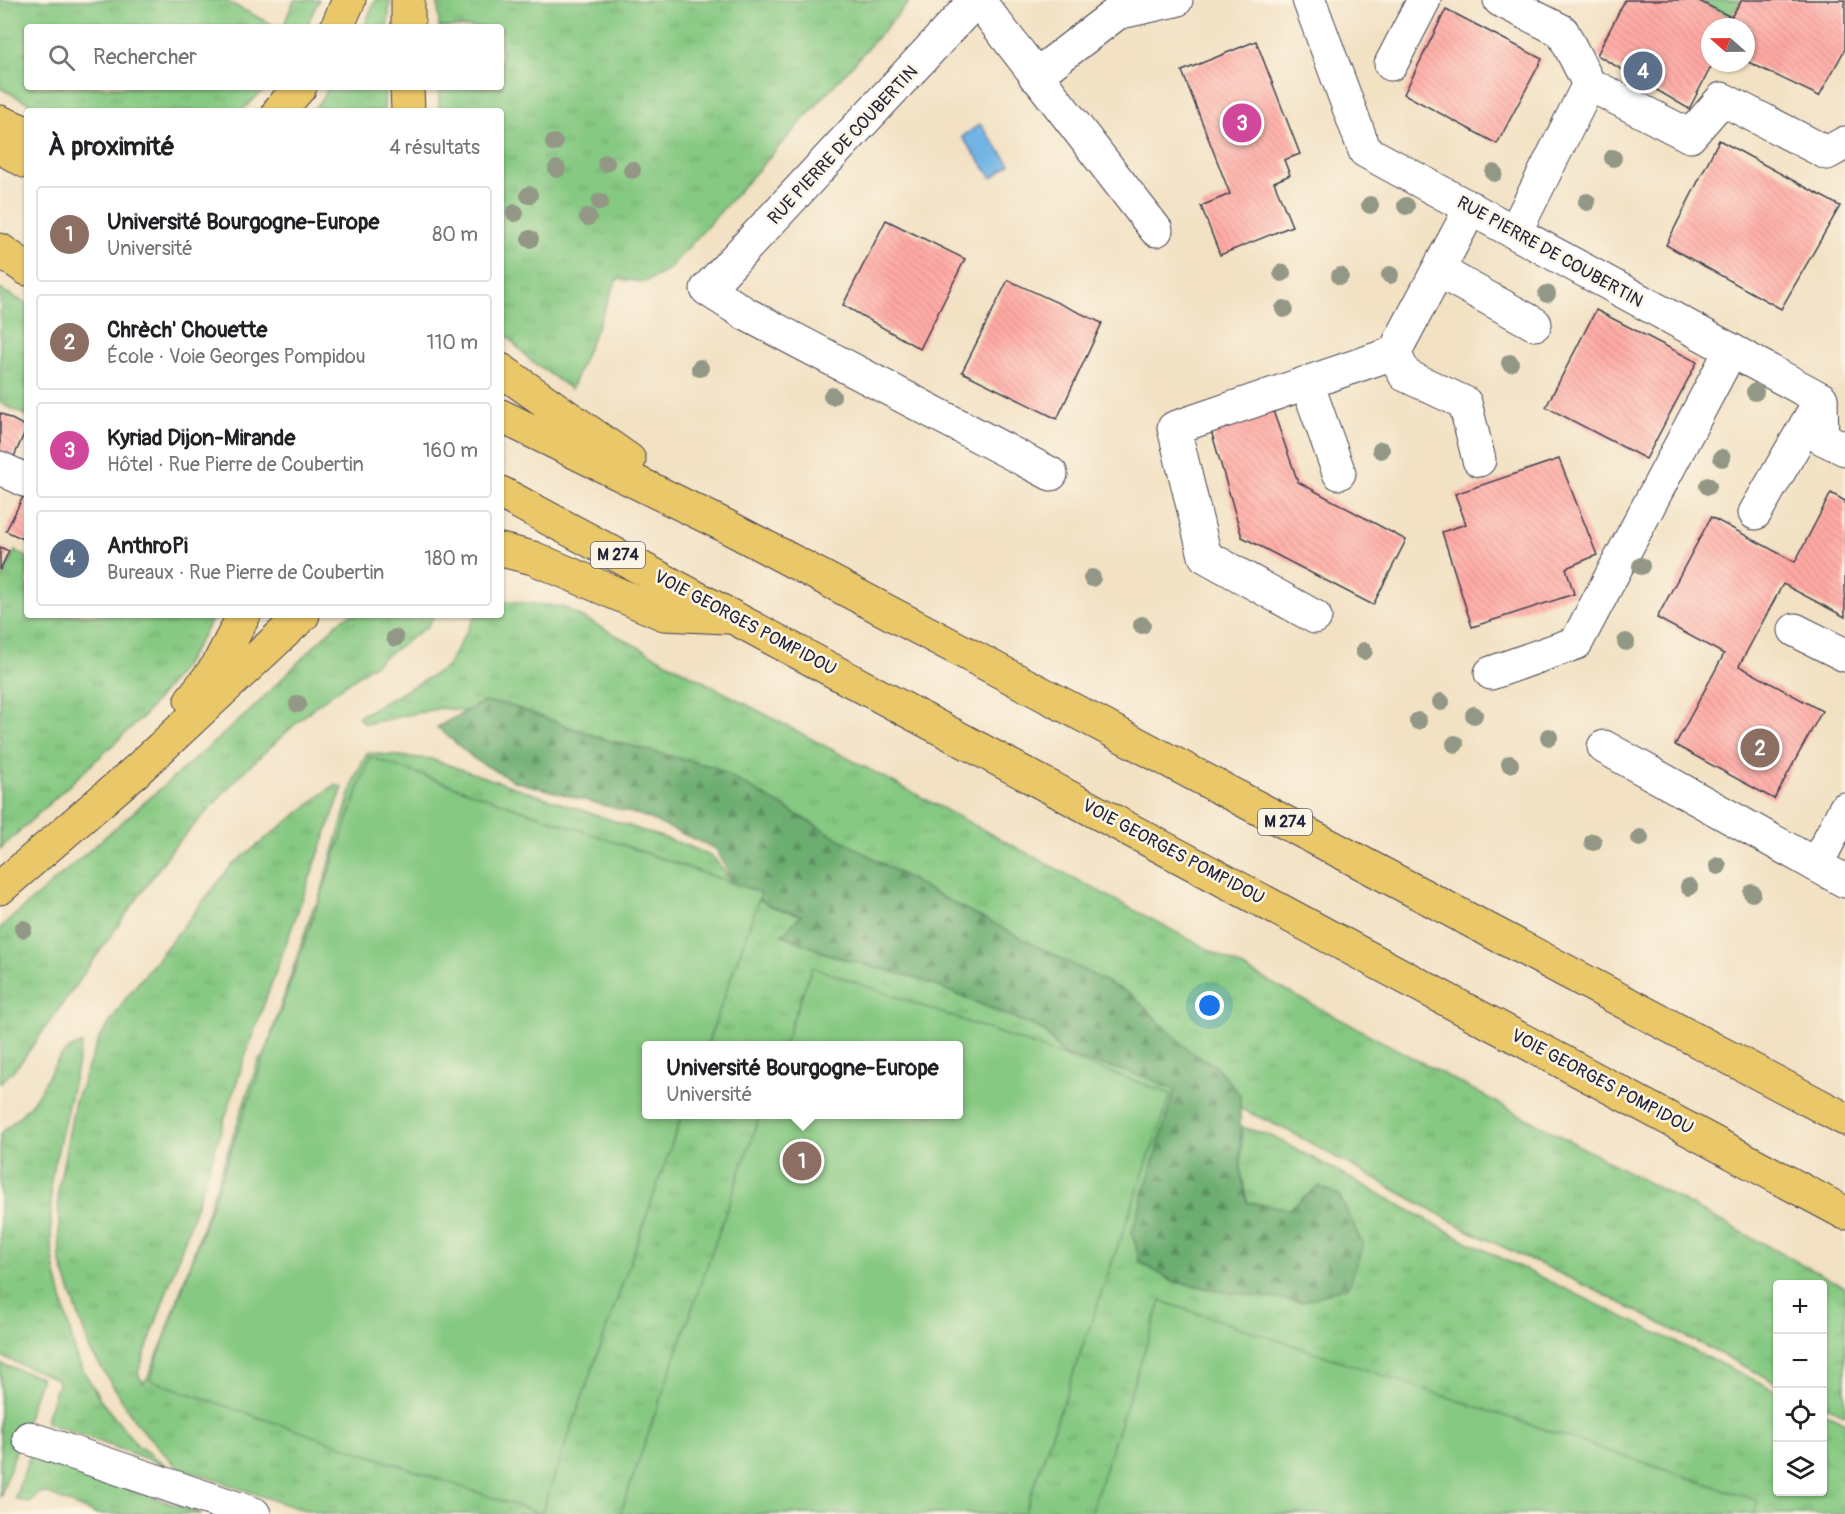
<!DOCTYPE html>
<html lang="fr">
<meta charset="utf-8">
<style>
:root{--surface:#fff;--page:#f6f6f6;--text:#202124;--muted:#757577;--line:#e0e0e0;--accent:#b5179e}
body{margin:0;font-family:Pangolin,sans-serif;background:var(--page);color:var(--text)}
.controls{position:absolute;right:18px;bottom:18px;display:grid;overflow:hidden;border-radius:6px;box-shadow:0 2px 4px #0004}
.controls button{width:54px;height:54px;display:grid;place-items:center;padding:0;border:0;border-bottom:2px solid var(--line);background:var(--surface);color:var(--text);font:30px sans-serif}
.compass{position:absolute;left:1701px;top:18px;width:54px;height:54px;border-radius:50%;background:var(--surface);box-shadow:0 2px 4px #0004;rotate:290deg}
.you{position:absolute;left:1210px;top:1006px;width:21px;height:21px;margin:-15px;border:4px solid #fff;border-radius:50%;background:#1a73e8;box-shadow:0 0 0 9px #1a73e833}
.badge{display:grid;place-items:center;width:39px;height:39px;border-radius:50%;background:var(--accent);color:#fff;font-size:20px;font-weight:700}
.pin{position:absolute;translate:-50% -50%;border:3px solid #fff;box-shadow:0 2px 6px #0006}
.popup{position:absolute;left:642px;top:1041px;width:321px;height:78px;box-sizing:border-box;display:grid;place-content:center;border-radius:6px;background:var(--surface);filter:drop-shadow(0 2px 4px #0005);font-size:20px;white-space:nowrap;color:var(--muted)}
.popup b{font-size:22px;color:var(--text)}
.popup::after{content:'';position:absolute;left:50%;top:100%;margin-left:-12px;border:12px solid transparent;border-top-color:var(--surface)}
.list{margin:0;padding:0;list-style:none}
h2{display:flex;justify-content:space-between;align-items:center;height:78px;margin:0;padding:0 24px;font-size:26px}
h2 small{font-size:20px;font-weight:400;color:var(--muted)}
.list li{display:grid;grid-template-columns:39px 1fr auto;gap:18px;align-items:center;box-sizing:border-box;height:96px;margin:0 12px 12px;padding:0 12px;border:2px solid var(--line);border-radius:6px}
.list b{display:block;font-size:22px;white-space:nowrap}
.list p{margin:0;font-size:20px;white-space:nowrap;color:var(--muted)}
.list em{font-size:20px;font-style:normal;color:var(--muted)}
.icon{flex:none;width:33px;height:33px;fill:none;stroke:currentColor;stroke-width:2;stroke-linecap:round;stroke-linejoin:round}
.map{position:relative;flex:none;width:1845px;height:1514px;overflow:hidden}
.search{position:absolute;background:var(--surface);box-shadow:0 2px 4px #0004;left:24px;top:24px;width:480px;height:66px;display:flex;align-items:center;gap:15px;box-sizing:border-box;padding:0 21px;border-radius:6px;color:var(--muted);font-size:22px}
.panel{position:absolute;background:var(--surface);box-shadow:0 2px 4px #0004;left:24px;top:108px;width:480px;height:510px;border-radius:6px}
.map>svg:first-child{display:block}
</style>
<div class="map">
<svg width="1845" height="1514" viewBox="0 0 1845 1514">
<defs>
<pattern id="grass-tufts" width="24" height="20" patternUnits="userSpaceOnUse" patternTransform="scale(1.5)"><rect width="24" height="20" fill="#86c982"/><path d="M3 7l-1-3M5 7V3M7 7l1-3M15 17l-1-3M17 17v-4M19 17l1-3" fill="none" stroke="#73ac71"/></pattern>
<pattern id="forest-firs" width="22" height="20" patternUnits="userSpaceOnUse" patternTransform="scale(1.5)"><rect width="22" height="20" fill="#6cad70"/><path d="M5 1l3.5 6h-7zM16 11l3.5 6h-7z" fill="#588c5d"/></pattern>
<pattern id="building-back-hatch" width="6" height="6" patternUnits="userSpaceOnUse" patternTransform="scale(1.5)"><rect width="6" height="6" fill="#ffa9a3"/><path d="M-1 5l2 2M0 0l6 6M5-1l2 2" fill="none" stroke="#da918d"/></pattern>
</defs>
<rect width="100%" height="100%" fill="#fcf5e5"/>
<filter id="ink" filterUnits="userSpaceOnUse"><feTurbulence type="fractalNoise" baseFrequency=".0167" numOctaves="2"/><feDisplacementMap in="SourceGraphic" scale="12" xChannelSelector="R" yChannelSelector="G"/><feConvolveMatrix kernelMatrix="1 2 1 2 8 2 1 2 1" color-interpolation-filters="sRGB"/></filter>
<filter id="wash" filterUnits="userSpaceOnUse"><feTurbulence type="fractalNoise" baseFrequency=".008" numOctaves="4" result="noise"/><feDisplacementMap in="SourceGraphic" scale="24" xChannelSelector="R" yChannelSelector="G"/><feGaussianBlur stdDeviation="1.35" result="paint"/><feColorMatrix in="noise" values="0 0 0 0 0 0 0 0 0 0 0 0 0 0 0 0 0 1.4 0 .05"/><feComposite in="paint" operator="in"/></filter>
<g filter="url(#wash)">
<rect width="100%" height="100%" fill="#f2e1c3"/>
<g fill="url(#grass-tufts)" stroke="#54765e" stroke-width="1.5" fill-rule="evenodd">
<polygon points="0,0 224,0 277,27 27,27 27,87 267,87 241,111 44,111 0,88"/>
<polygon points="294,0 319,0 306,27 283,27"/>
<polygon points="375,0 390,0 388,27 364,27"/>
<polygon points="438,0 911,0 667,271 645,282 617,279 571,389 530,360 501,330 501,111 439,111 439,87 501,87 501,27 439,27"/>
<polygon points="1697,0 1742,0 1731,17"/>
<polygon points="330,87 385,87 384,111 313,111"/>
<polygon points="0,289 27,304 27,416 0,403"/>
<polygon points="15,551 27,557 27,615 215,615 184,666 144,716 0,849 0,583"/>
<polygon points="501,600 563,607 1845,1287 1845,1415 1823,1404 1822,1284 1778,1284 1777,1383 1593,1289 1469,1231 1289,1131 1237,1107 493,715 441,708 365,724 358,717 446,668 476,615 501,615"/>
<polygon points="350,615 434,615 428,626 314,707 242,773 173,848 21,1062 0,1084 0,928 251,710 338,622"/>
<path d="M367 753 431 759 691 847 714 858 733 883 772 907 802 915 783 935 833 956 917 978 1043 1030 1064 1055 1146 1077 1175 1090 1161 1138 1140 1262 1172 1281 1226 1292 1319 1186 1289 1209 1247 1202 1241 1172 1242 1127 1274 1137 1466 1241 1777 1391 1778 1492H1822L1823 1412 1845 1423V1514H325L293 1507 176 1466 137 1424 90 1350 60 1260 58 1191 75 1101 98 1041 126 998 232 865 334 785 343 787 248 1048 188 1231 138 1373 143 1383 148 1377 166 1334 259 1059 264 1057 313 908 318 903 355 777ZM646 1046H958V1114H646Z"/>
<path d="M82 1044 51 1180V1244L55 1270 77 1360 102 1402 137 1445 167 1466 45 1422 58 1384 57 1379 0 1356V1134C10 1125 22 1115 31 1104 48 1085 53 1050 82 1044Z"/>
<polygon points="30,1455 202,1514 95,1514 46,1493 38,1493 30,1503 15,1498"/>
</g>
<polygon fill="url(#forest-firs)" stroke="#476856" stroke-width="1.5" points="483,702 506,704 604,739 714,767 934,893 1132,995 1189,1051 1215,1065 1240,1095 1241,1172 1247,1202 1289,1209 1319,1186 1339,1195 1363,1245 1349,1286 1303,1302 1226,1292 1172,1281 1140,1262 1132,1232 1175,1090 1146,1077 1064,1055 1043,1030 917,978 833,956 782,935 801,915 772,907 733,883 716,849 643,816 514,781 474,759 437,727"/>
<g fill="#86c982" stroke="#54765e" stroke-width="1.5">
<polygon points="370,757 761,893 707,1045 646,1046 646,1114 682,1115 541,1514 150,1380"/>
<polygon points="812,967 1171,1094 1024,1514 620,1514 760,1115 958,1114 958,1046 784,1045"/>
<polygon points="1161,1301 1758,1501 1754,1514 1090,1514"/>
<polygon points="0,1364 41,1377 0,1498"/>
</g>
<polygon fill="#6fb3e5" stroke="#486a90" stroke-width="1.5" points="980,124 1010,164 992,178 962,137"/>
<g id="blocks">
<g fill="url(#building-back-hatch)">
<polygon points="1625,0 1697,0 1731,17 1742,0 1845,0 1845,49 1819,96 1746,61 1746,27 1710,27 1710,63 1713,63 1689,109 1597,55"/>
<polygon points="1446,9 1542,59 1497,144 1404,94"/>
<polygon points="1256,41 1300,154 1284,160 1290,175 1274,182 1292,226 1220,255 1201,206 1230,194 1182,71"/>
<polygon points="1719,140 1840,206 1781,309 1666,245"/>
<polygon points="886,220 965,259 920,349 843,305"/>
<polygon points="1008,280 1102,323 1057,419 962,372"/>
<polygon points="1596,310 1697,362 1646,459 1546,407"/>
<polygon points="1271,405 1298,482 1406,540 1373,605 1242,537 1210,427"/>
<polygon points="0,413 27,427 9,468 0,464"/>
<polygon points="1559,459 1597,555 1566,568 1574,594 1472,627 1442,532 1466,524 1455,494"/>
<polygon points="27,489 27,541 6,531"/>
<polygon points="1831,493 1845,501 1845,617 1783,584 1739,666 1822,711 1774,799 1675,745 1724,654 1657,618 1711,517 1795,562"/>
<polygon points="0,547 9,551 0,570"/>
</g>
</g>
</g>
<g filter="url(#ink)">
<use href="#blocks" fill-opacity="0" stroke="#413f4f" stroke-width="1.5"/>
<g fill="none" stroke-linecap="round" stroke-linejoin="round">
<g stroke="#413f4f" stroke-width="35">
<g id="minor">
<polyline points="976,0 707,289 746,314 1051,474"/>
<polyline points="978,0 1156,230"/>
<polyline points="1309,0 1365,151 1821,399 1822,438 1845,449"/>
<polyline points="1500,0 1562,31 1589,84"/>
<polyline points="1391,64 1424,0"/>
<polyline points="1035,76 1117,13 1176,0"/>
<polyline points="1515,232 1589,84 1690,136 1722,99 1827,153 1845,143"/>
<polyline points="1439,271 1535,324"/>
<polyline points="1394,353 1405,375 1465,403 1479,460"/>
<polyline points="1307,383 1339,473"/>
<polyline points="0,468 27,481"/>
<polyline points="1755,513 1821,399"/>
<polyline points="1315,617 1205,556 1174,428 1394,353 1471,208"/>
<polyline points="1795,630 1845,655"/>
<polyline points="1491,673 1576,643 1731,350"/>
<polyline points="1604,747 1816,865 1845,809"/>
<polyline points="1816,865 1845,881"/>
<polyline points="29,1438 254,1514"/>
</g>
</g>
<g stroke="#413f4f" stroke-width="35">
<polyline id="major" points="0,888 136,771"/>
</g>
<g stroke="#413f4f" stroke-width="35">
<g id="highway">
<polyline points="337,27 349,0"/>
<polyline points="408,27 408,0"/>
<polyline points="407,87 408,111"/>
<polyline points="279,111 300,87"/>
<polyline points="0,122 27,133"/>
<polyline points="0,147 27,162"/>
<polyline points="0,250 27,269"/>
<polyline points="501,370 629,460"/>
<polyline points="501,416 724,525 1845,1119"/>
<polyline points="501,493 1845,1213"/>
<polyline points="501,550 533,558 664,614 726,617"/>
<polyline points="191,700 217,667 244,615"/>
<polyline points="136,771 303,615"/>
</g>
</g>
<use href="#minor" stroke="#fff" stroke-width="33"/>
<use href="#major" stroke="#eac769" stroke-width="33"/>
<use href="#highway" stroke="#eac769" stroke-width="33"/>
</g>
<g fill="#939886">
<circle cx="554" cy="143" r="9"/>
<circle cx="1613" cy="158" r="9"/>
<circle cx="606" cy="163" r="9"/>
<circle cx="557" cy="169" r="9"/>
<circle cx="632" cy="170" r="9"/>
<circle cx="1494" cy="173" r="9"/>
<circle cx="529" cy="195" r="9"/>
<circle cx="600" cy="202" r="9"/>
<circle cx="1587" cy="202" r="9"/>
<circle cx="1370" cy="205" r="9"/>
<circle cx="1406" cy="206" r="9"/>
<circle cx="515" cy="213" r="9"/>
<circle cx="588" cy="217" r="9"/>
<circle cx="530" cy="239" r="9"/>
<circle cx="1282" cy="273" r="9"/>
<circle cx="1390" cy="275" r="9"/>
<circle cx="1340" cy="276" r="9"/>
<circle cx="1547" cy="294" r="9"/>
<circle cx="1284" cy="309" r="9"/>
<circle cx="1510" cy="363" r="9"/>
<circle cx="700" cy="368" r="9"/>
<circle cx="1755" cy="392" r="9"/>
<circle cx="832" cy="396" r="9"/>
<circle cx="1381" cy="450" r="9"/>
<circle cx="1722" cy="458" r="9"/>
<circle cx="1708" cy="486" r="9"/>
<circle cx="1641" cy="566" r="9"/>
<circle cx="1092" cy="578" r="9"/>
<circle cx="1142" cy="625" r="9"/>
<circle cx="395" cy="638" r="9"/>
<circle cx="1626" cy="642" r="9"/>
<circle cx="1364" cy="651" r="9"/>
<circle cx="1441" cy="702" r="9"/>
<circle cx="298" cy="704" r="9"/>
<circle cx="1474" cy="715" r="9"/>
<circle cx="1418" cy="721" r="9"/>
<circle cx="1549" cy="737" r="9"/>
<circle cx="1455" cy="744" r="9"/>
<circle cx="1510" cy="764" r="9"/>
<circle cx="1640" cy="838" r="9"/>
<circle cx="1593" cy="842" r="9"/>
<circle cx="1718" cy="866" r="9"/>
<circle cx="1689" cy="887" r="9"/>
<circle cx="1752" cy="893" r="9"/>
<circle cx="23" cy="929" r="9"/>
</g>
</g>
<g text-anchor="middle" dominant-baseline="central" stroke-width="5" stroke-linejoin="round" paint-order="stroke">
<g fill="#fcf5e5" stroke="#63616e" stroke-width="1.5">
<rect x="591" y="542" width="54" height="26" rx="4.5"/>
<rect x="1258" y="809" width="54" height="26" rx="4.5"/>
</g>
<g font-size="16" font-weight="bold" fill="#22223b">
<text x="618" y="555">M 274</text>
<text x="1285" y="822">M 274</text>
</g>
<g font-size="18" fill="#22223b" stroke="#fcf5e5">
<text transform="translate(843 145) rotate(-47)">RUE PIERRE DE COUBERTIN</text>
<text transform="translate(1550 252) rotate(29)">RUE PIERRE DE COUBERTIN</text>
<text transform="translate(745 623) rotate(28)">VOIE GEORGES POMPIDOU</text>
<text transform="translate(1173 852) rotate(28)">VOIE GEORGES POMPIDOU</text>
<text transform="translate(1602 1082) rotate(28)">VOIE GEORGES POMPIDOU</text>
</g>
</g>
</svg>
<div class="controls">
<button>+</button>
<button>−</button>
<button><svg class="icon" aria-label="locate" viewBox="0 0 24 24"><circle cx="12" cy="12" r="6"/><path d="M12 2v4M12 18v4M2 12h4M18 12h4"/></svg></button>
<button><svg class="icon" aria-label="layers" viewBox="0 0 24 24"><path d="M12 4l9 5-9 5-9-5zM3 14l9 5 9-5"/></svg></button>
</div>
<svg class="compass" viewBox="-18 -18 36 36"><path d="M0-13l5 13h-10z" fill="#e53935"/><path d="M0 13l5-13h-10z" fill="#757577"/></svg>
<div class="you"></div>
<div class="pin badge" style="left:802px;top:1161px;background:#8d6e63">1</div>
<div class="popup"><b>Université Bourgogne-Europe</b>Université</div>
<div class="pin badge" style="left:1760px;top:748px;background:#8d6e63">2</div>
<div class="pin badge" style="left:1242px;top:123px;background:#d1479c">3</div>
<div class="pin badge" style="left:1643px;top:71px;background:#5c6f8a">4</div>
<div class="search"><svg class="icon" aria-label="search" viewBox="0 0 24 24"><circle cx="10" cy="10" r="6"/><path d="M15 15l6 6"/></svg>Rechercher</div>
<section class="panel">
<h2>À proximité<small>4 résultats</small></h2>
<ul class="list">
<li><span class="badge" style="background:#8d6e63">1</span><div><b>Université Bourgogne-Europe</b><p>Université</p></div><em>80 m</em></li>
<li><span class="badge" style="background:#8d6e63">2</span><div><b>Chrèch' Chouette</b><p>École · Voie Georges Pompidou</p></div><em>110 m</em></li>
<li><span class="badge" style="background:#d1479c">3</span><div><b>Kyriad Dijon-Mirande</b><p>Hôtel · Rue Pierre de Coubertin</p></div><em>160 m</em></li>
<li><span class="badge" style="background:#5c6f8a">4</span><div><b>AnthroPi</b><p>Bureaux · Rue Pierre de Coubertin</p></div><em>180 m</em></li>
</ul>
</section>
</div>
